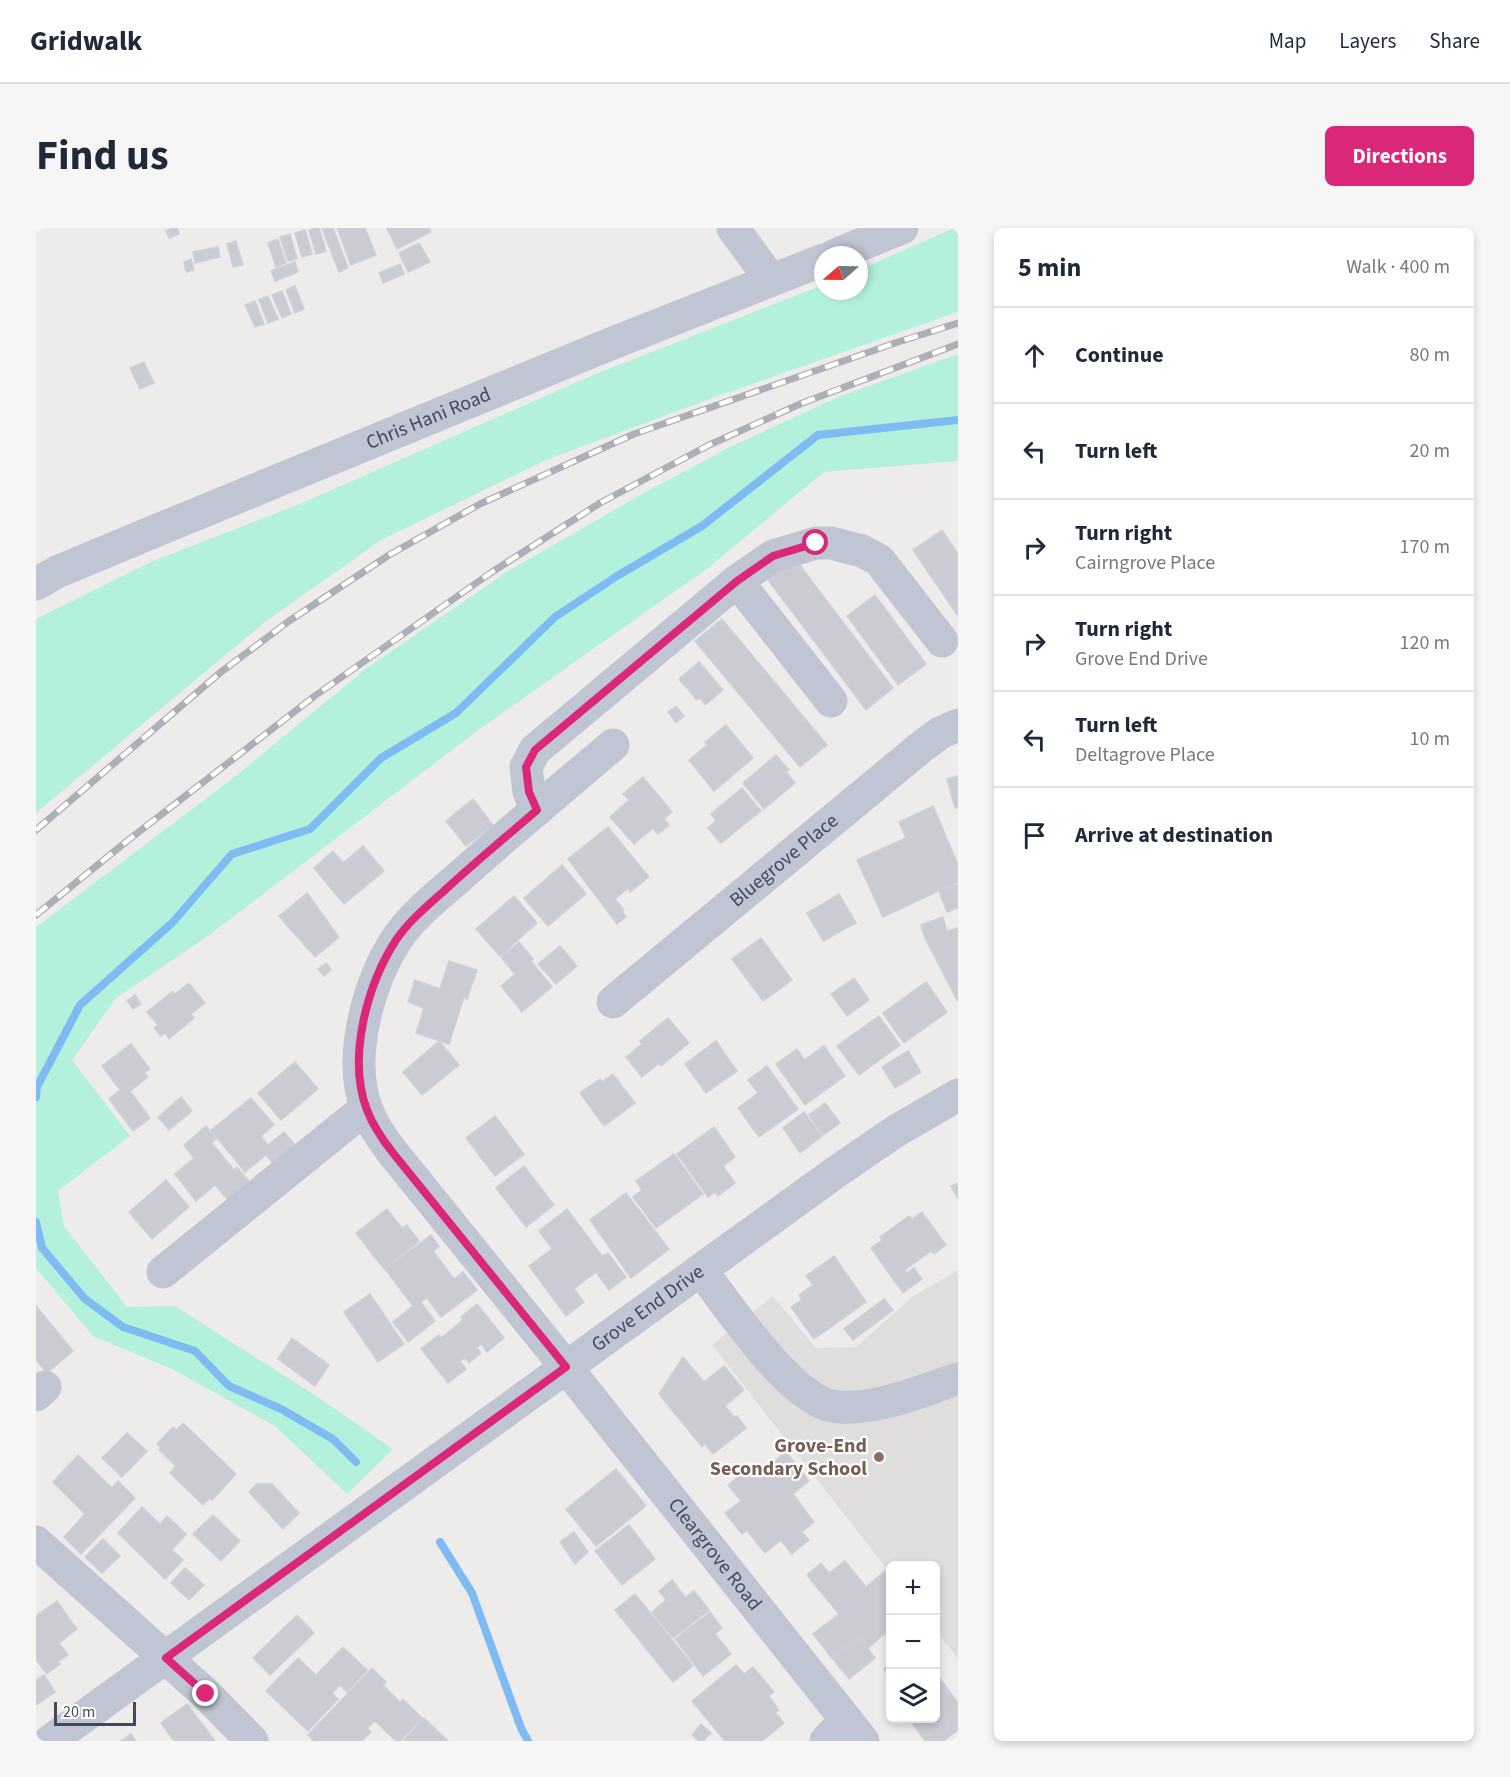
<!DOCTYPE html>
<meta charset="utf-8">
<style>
:root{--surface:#fff;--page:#f6f6f7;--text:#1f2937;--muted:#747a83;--line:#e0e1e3;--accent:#db2777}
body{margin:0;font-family:"Source Sans 3",sans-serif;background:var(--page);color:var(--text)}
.controls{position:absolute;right:18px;bottom:18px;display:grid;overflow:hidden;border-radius:9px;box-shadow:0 3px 9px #0003}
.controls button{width:54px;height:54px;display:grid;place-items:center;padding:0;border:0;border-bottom:2px solid var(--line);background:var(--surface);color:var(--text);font:30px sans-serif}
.compass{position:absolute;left:778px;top:18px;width:54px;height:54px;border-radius:50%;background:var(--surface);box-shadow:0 3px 9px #0003;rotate:250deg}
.scale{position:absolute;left:18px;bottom:15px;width:82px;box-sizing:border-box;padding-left:6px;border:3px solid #42495a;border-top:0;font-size:16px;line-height:21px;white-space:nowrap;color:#42495a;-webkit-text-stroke:4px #fff;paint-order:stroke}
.stop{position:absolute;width:18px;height:18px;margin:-14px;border:4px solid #db2777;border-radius:50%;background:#fff}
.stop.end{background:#db2777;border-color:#fff;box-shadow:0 2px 6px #0008}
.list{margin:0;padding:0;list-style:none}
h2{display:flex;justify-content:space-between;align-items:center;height:78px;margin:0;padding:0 24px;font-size:26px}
h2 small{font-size:20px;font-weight:400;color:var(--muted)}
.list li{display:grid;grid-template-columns:39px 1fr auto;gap:18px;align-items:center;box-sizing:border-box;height:96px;padding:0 24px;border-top:2px solid var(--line)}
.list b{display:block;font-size:22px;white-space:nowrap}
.list p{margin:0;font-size:20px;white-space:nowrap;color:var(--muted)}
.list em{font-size:20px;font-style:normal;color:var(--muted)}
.icon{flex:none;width:33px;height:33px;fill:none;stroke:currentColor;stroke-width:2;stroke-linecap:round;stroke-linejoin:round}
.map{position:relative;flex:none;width:922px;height:1513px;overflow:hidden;border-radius:9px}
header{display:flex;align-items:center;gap:36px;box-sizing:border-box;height:84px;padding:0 30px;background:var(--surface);border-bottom:2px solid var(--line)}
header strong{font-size:28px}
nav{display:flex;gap:33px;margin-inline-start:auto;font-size:21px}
.intro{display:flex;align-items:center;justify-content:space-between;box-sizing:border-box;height:144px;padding:0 36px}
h1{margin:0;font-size:42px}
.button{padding:15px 27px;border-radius:9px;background:var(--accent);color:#fff;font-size:21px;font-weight:700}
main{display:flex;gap:36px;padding:0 36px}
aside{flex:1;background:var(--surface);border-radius:9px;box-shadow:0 3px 9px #0003}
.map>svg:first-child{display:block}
</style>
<header>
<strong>Gridwalk</strong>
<nav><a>Map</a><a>Layers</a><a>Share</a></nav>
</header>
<div class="intro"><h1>Find us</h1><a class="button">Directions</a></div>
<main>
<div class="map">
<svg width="922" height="1513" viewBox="0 0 922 1513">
<rect width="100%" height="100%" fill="#eeeceb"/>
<polygon fill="#e0dddd" points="922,1042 922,1431 900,1402 900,1338 854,1338 854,1345 676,1117 737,1068 780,1120 820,1119 876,1069"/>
<g fill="#b4f1dc">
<polygon points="918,0 922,0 922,84 682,168 510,232 345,312 229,394 0,585 0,391 117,333 266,275 557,147 787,57 787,63 823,63 823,42"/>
<polygon points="922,126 922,233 788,244 672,340 445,500 172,708 80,770 36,832 94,908 22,963 28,998 91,1079 139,1078 277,1166 357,1221 311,1266 239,1198 136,1141 57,1108 0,1040 0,699 192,554 331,440 469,345 606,266 692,220 802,169"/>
</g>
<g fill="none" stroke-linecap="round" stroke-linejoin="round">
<g stroke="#7ebbf2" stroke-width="8">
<polyline points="0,869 1,859 44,777 136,695 196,626 274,601 345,530 420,485 519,389 581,348 666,298 782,207 922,192"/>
<polyline points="0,994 6,1020 49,1071 87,1099 159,1123 193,1158 245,1181 297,1211 320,1234"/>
<polyline points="404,1314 436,1365 485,1500 492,1513"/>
</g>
</g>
<g fill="#cbcbd4" stroke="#cecfd8" stroke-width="1.5">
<polygon points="136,0 141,0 143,6 133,10 130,3"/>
<polygon points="280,0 283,0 290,23 280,26 273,2"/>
<polygon points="286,0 297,0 312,40 303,44"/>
<polygon points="301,0 329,0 340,27 315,37"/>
<polygon points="351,0 393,0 395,4 361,21"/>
<polygon points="269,2 276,26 266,29 259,5"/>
<polygon points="254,6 261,31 252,33 244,9"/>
<polygon points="242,11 250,35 240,39 232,15"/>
<polygon points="200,13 207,37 197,39 191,16"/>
<polygon points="383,15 394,34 372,44 363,25"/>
<polygon points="182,19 184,29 159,35 157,24"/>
<polygon points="155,31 158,42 150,44 148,34"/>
<polygon points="259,34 262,44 239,53 235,43"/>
<polygon points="364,36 368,46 347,55 343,45"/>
<polygon points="259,58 268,81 259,85 250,62"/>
<polygon points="246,63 255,86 246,90 236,67"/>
<polygon points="232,68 242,91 232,95 223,72"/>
<polygon points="219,73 228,96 219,99 209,77"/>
<polygon points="108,134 118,155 104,161 94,140"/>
<polygon points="906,302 922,326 922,388 877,322"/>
<polygon points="759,331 857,460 830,482 732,352"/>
<polygon points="839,367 890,436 862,457 811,388"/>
<polygon points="686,391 791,517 764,539 659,413"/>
<polygon points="663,434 687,462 669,477 664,470 661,472 643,451"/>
<polygon points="640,478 648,488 640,495 632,484"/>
<polygon points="690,497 717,530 678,563 653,532 671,517 669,514"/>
<polygon points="740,527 753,542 750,544 759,555 728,581 707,555"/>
<polygon points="922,548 922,579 919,580 911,551"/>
<polygon points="607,549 636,584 628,591 633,597 622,606 617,600 598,616 574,589 593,572 587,566"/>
<polygon points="706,560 725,583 685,615 672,600 680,593 675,586"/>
<polygon points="437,571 457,597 430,618 410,593"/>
<polygon points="897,578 922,637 922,654 847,689 821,632 870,610 863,594"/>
<polygon points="572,599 613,649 594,664 592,660 579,671 588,682 586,683 590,689 581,696 532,631"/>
<polygon points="327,618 348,643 308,676 278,640 297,623 307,635"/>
<polygon points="526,637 550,666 512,698 488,670"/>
<polygon points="922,656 922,680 911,684 903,663"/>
<polygon points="271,665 303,709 279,729 243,688"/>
<polygon points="803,666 820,695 787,713 771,685"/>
<polygon points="478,668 501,695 464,728 440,701"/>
<polygon points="907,689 911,703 922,700 922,774 889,710 885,697"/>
<polygon points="725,710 756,752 727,773 696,731"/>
<polygon points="483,714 497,731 495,733 516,759 486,784 465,758 479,746 465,729"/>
<polygon points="524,718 541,738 520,756 502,736"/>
<polygon points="413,733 441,742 431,771 428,769 413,816 380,805 388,780 372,774 379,752 404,761"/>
<polygon points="290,735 295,742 288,748 282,741"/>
<polygon points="818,750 833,772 811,788 795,766"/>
<polygon points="890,754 911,784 868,815 847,785"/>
<polygon points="153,755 169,775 155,786 158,790 133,811 129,805 125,808 118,800 122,797 111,784 137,763 139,766"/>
<polygon points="99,767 105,776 97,781 91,773"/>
<polygon points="843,788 864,817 823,847 801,818"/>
<polygon points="632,790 653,815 625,838 623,835 606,849 590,829 606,816 604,813"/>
<polygon points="403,813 423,837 386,867 367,844"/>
<polygon points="680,813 701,843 670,865 649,836"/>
<polygon points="95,816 114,841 108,845 112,849 94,863 114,890 97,903 73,871 84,862 66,838"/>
<polygon points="788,818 809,848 769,877 740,836 761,821 768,832"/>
<polygon points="872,823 885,844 859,860 846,839"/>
<polygon points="259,834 282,861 245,892 222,865"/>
<polygon points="731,838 762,881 723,909 702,880 722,865 712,852"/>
<polygon points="577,846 599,875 568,898 544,865 564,851 566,854"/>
<polygon points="145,869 156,883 133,902 122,889"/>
<polygon points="215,870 238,897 225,908 232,917 248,904 264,923 241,941 230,927 209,944 175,902"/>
<polygon points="789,875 804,895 787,907 773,887"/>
<polygon points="768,884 786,908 764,925 747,900"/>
<polygon points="459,888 488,926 459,948 430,910"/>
<polygon points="170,898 180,911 176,915 198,942 201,939 219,960 197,978 179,957 160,973 139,946 158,930 148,917"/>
<polygon points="678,899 699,929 687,938 699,955 682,968 679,964 672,969 641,926"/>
<polygon points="638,926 667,966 620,1000 597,969 606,962 600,953"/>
<polygon points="488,938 518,977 490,999 460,960"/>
<polygon points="130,952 153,979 116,1011 93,984"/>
<polygon points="922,955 922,971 915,958"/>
<polygon points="590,965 633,1021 595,1050 554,992"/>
<polygon points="351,981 366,1000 371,997 383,1013 348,1041 320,1005"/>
<polygon points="531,981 566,1028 572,1025 590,1049 573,1062 560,1044 538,1061 548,1074 530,1088 493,1038 516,1021 503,1003"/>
<polygon points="886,984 910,1017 898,1026 895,1023 869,1042 871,1045 878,1040 886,1051 867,1065 835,1020 846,1012 844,1009 873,988 876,991"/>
<polygon points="395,1007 403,1018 397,1023 418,1051 427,1044 441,1062 405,1089 391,1070 385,1074 399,1093 372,1114 357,1094 377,1078 349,1041"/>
<polygon points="798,1028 830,1074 778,1111 755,1079 766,1072 763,1067 777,1057 770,1048"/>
<polygon points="334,1066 368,1116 342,1134 308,1084"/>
<polygon points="848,1071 857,1082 817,1112 808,1101"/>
<polygon points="441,1076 468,1110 451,1124 445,1116 441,1120 445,1125 433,1135 429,1130 424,1133 430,1141 412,1155 385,1121 403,1107 405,1110 427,1092 425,1089"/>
<polygon points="0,1078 37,1123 11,1145 0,1132"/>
<polygon points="256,1110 293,1137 279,1158 242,1131"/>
<polygon points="647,1129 668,1154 688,1138 708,1162 689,1178 698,1189 701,1188 710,1200 677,1226 669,1216 666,1219 623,1166"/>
<polygon points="147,1195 200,1246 176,1272 174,1270 167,1277 134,1245 140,1238 123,1222 125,1220 121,1216 137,1199 141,1202"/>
<polygon points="91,1205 111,1223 86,1249 66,1230"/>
<polygon points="750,1224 773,1253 757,1266 778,1294 766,1304 773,1312 756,1326 745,1312 729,1325 711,1302 706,1306 689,1285 705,1273 692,1257 711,1241 718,1250"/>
<polygon points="42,1227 76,1260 82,1253 99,1270 45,1326 28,1309 49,1286 17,1254"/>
<polygon points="580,1241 610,1278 560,1318 530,1281"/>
<polygon points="221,1256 236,1256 263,1285 247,1301 213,1264"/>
<polygon points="106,1279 124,1296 131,1288 150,1306 136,1322 147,1332 129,1351 82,1305"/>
<polygon points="177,1287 204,1313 185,1333 157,1306"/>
<polygon points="593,1297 619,1331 586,1357 559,1323"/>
<polygon points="538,1304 552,1324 539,1336 524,1314"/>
<polygon points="67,1311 84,1328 66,1345 49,1329"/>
<polygon points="809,1333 830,1359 850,1342 854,1348 854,1401 832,1420 823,1408 796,1430 777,1406 803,1386 771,1347 785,1335 793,1345"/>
<polygon points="149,1340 168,1357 153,1372 135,1355"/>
<polygon points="636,1352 649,1369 658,1363 673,1382 637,1410 616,1384 630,1372 623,1363"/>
<polygon points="599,1366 657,1438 637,1454 579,1382"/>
<polygon points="21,1373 41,1401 23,1415 32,1427 22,1434 24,1436 11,1446 0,1432 0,1388"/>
<polygon points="674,1384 686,1400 679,1406 695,1426 667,1448 639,1411"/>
<polygon points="261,1387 278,1405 234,1447 217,1430"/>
<polygon points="823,1408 839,1430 813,1451 796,1430"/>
<polygon points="307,1419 331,1442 311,1464 304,1457 296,1465 302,1471 272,1503 230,1463 262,1430 280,1447"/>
<polygon points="854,1436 854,1450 848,1441"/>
<polygon points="700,1437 708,1446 717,1439 738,1464 733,1468 743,1482 739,1485 748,1495 726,1513 689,1513 656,1473"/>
<polygon points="336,1440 350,1454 347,1457 364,1474 367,1471 386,1490 364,1513 360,1513 339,1493 331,1500 335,1504 326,1513 278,1513 272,1507"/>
<polygon points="900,1445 922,1475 922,1502 907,1513 889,1513 872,1490 900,1490"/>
<polygon points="8,1447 19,1464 0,1477 0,1452"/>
<polygon points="151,1476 179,1513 138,1513 125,1495"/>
<polygon points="388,1490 412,1513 367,1513"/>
<polygon points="665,1496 675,1505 667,1513 663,1513 656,1507"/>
<polygon points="95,1506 100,1513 85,1513"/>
</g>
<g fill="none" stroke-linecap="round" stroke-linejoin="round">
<g stroke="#c0c5d4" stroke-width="33">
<polyline points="697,0 735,52"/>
<polyline points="799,27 866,0"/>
<polyline points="701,353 795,473"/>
<path id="s1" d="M0 356 21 344 124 301 567 119 787 32"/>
<path id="s2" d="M577 517C525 561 472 605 421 651 400 669 376 688 360 712 332 756 311 831 331 882 337 898 346 911 357 925L530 1139 827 1513"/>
<polyline points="501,582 493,564 490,539 499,522 701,353 737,328 780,315 795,315 826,323 843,332 906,413"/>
<path id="s3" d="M577 774 884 520 904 505 922 497"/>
<path d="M665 1042C692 1077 756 1176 802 1179 843 1182 884 1163 922 1151"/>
<polyline points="127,1044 330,880"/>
<polyline points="0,1167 9,1159"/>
<polyline points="0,1314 170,1466 216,1513"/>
<path id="s4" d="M14 1513 800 944 860 903 922 867"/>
<polyline points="790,1513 810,1492"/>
</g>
<g stroke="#adaeb7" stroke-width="7">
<g id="rail">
<polyline points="0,602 185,444 253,393 353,327 444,276 598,206 859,115 922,95"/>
<polyline points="0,687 91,613 280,467 456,344 564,275 673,217 764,176 922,116"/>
</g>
</g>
<use href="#rail" stroke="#fff" stroke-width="4.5" stroke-dasharray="14" stroke-linecap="butt"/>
</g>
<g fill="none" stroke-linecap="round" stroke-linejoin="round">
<path stroke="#db2777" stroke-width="8" d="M170 1466 130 1430 530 1139 357 925C346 911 337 898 331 882 311 830 331 757 360 712 373 693 391 678 408 663 438 635 470 609 501 582L493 564 490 539 499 522 701 353 737 328 780 315"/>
</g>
<circle fill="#8d6e63" stroke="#fff" stroke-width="2" cx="843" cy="1229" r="6"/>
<g text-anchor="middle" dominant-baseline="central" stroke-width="4.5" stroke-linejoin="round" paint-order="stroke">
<g font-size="20" fill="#42495a" stroke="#fff">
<text stroke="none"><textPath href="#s1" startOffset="426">Chris Hani Road</textPath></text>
<text stroke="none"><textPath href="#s3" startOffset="222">Bluegrove Place</textPath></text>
<text stroke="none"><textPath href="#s4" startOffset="738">Grove End Drive</textPath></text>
<text stroke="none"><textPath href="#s2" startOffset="1035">Cleargrove Road</textPath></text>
</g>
<g font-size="20" font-weight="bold" fill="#785e54" stroke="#fff" text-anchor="end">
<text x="831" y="1218">Grove-End<tspan x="831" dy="23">Secondary School</tspan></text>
</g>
</g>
</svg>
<div class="controls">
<button>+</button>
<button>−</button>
<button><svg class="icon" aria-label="layers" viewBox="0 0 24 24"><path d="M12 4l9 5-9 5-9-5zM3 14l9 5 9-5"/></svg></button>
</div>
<svg class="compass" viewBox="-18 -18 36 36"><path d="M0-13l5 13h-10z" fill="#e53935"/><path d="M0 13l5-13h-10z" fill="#747a83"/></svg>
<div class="scale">20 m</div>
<div class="stop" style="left:780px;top:315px"></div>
<div class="stop end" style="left:170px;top:1466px"></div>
</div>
<aside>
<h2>5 min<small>Walk · 400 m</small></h2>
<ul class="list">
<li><svg class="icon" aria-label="ahead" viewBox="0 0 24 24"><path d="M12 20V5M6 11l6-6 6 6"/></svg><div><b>Continue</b></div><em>80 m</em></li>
<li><svg class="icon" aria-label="left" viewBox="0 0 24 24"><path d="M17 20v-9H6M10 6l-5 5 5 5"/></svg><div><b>Turn left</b></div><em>20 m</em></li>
<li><svg class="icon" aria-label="right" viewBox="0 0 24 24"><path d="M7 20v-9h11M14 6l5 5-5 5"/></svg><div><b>Turn right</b><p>Cairngrove Place</p></div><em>170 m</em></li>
<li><svg class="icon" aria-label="right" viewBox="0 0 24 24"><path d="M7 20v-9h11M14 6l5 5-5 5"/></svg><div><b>Turn right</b><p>Grove End Drive</p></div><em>120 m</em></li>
<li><svg class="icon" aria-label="left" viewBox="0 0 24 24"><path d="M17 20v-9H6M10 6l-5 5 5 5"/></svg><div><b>Turn left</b><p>Deltagrove Place</p></div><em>10 m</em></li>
<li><svg class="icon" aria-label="arrive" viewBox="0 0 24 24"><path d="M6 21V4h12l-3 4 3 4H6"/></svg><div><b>Arrive at destination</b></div></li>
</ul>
</aside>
</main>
